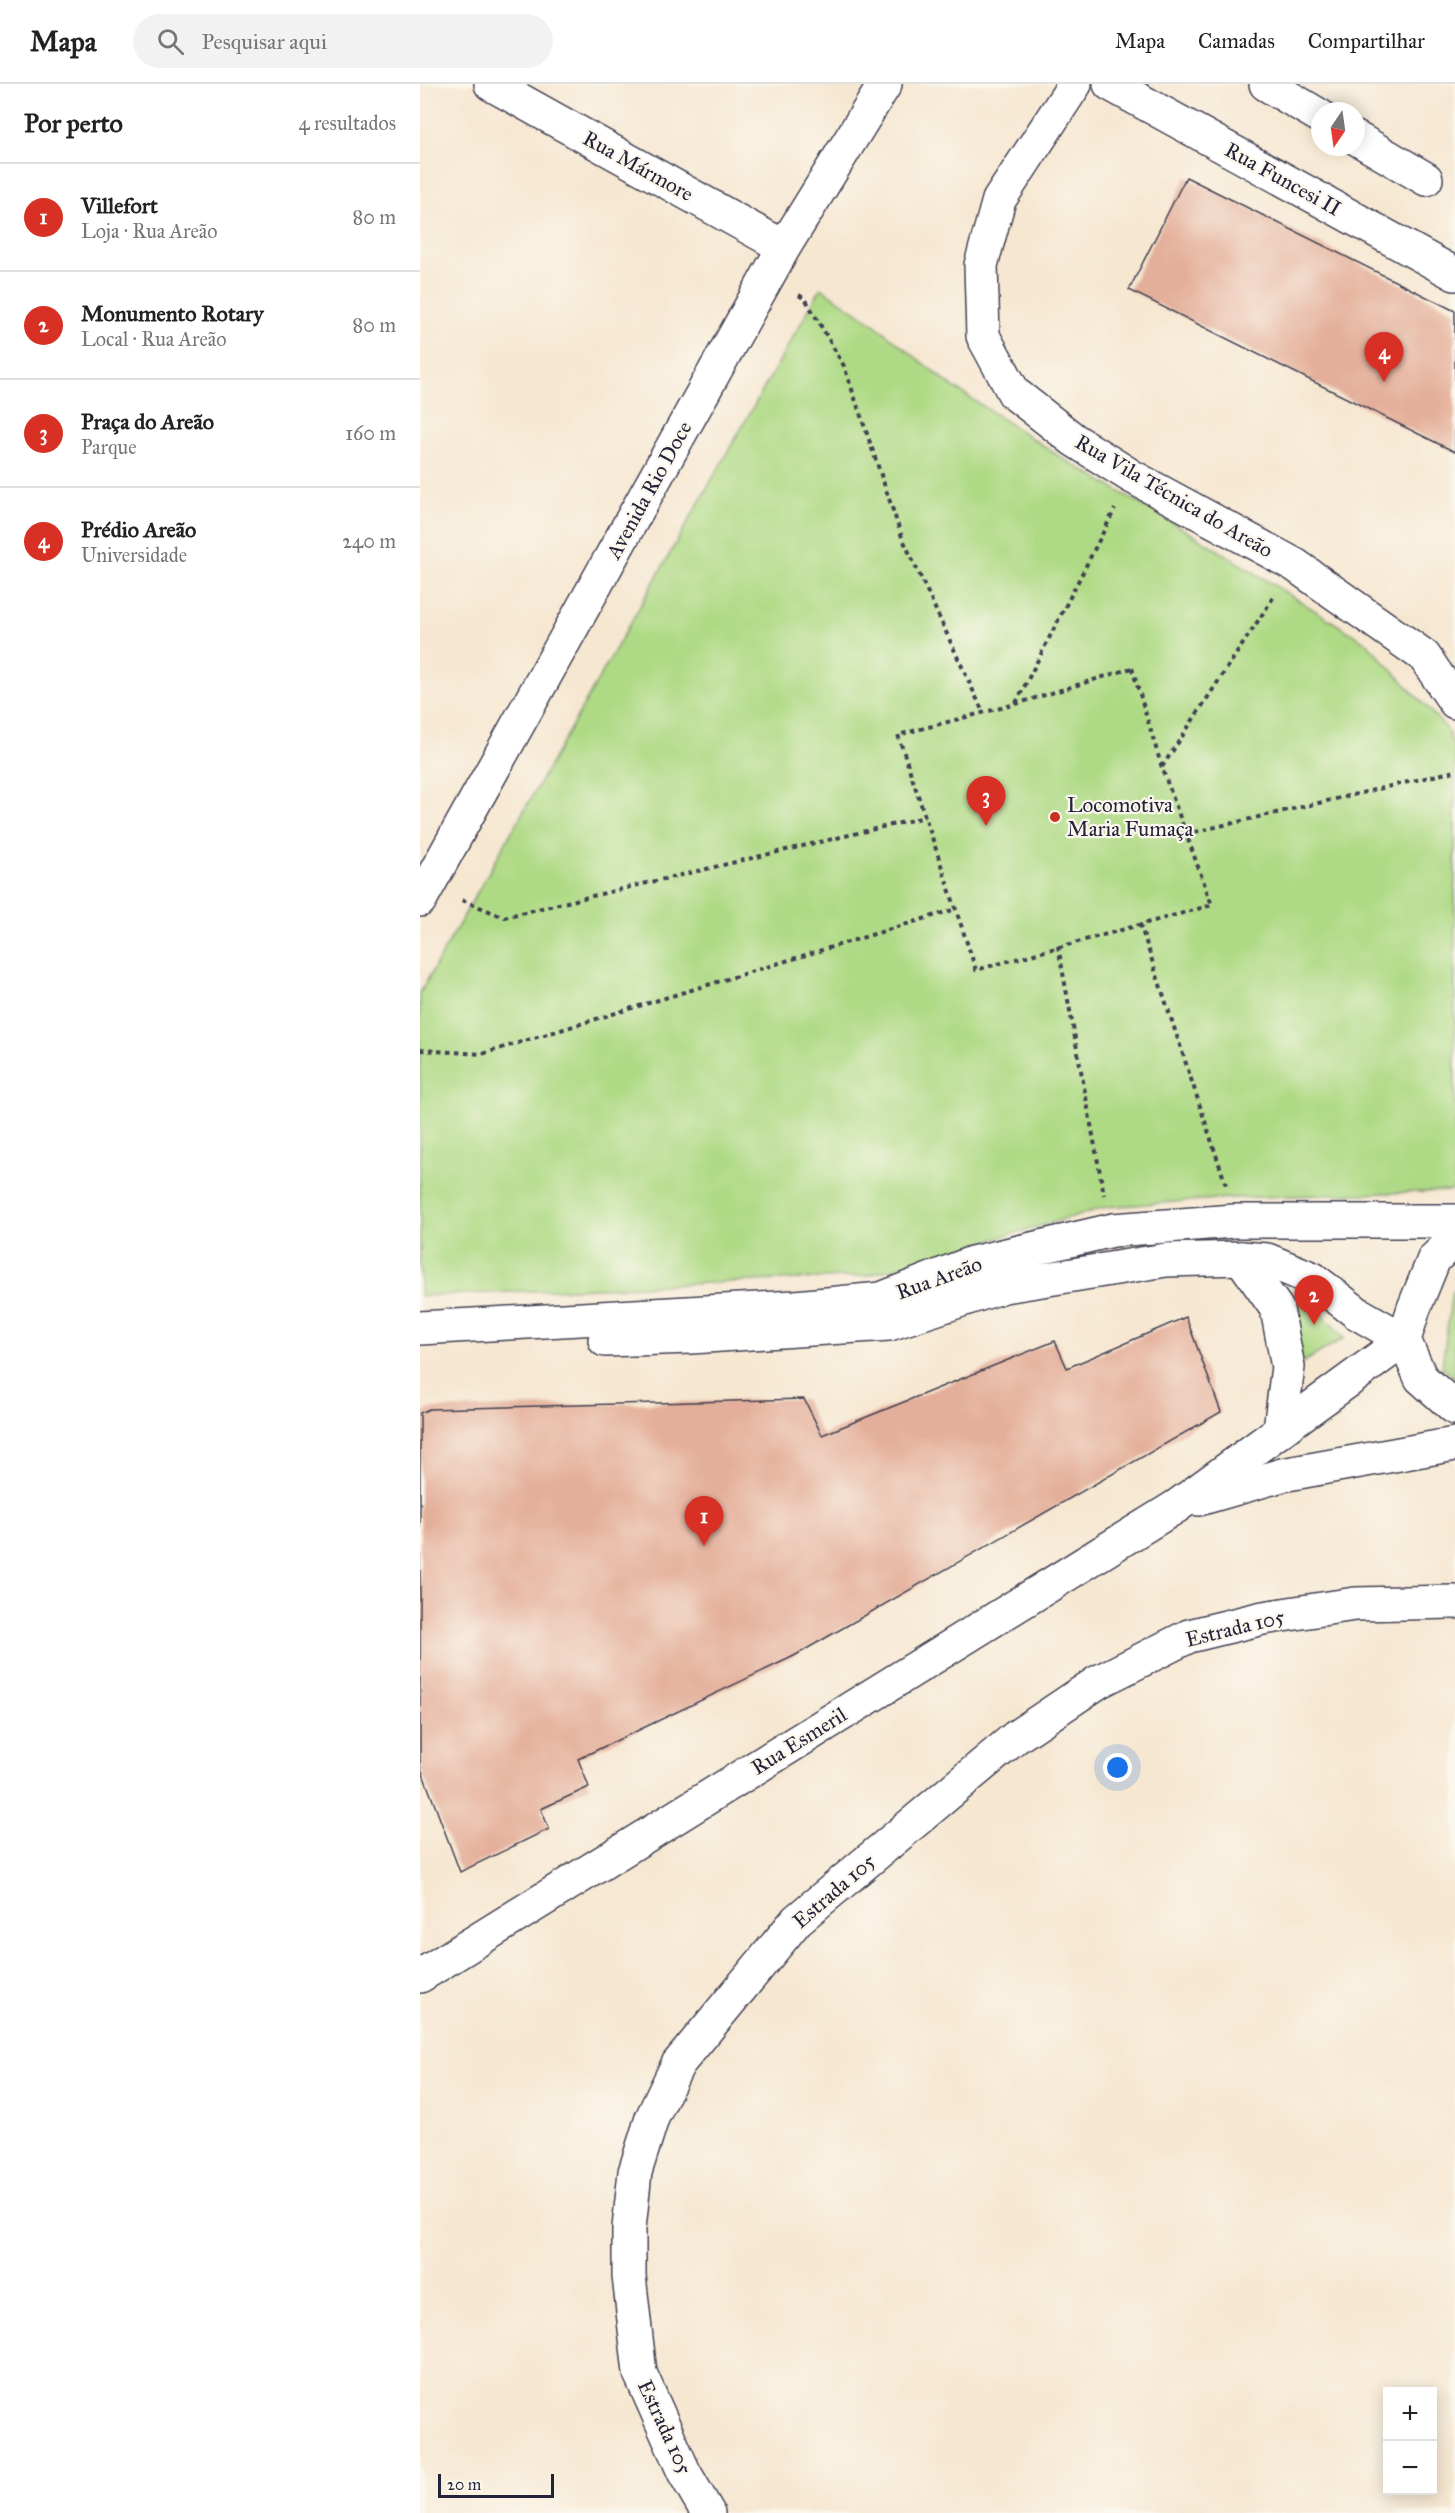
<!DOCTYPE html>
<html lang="pt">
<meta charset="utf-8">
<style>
:root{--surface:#fff;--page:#f2f2f2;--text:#222;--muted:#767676;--line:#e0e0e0;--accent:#d93025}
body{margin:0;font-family:"IM FELL Great Primer",serif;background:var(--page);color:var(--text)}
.controls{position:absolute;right:18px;bottom:18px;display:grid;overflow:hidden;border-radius:0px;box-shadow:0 3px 15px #0003}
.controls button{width:54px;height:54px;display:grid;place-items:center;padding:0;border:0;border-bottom:2px solid var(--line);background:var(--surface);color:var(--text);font:30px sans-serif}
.compass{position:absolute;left:891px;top:18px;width:54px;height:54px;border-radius:50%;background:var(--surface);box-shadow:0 3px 15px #0003;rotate:193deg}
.scale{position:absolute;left:18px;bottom:15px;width:116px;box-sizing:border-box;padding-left:6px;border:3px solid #22223b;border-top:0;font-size:16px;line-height:21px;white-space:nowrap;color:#22223b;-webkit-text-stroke:4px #fbf7ec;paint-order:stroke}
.you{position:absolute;left:698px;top:1684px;width:21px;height:21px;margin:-15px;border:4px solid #fff;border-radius:50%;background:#1a73e8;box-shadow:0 0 0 9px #1a73e833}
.badge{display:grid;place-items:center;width:39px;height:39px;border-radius:50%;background:var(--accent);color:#fff;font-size:20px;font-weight:700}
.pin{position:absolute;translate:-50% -50px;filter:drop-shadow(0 2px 3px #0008)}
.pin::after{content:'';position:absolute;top:32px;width:21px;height:18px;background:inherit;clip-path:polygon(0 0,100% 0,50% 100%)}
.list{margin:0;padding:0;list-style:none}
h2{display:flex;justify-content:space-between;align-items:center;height:78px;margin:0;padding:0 24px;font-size:26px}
h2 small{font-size:20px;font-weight:400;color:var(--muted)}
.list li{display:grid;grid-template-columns:39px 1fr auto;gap:18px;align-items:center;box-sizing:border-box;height:108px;padding:0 24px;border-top:2px solid var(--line)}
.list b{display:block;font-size:22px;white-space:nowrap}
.list p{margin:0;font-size:20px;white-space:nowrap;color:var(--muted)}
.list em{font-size:20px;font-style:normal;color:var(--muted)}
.icon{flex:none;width:33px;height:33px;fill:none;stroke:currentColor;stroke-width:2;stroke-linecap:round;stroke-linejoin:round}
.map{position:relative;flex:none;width:1035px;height:2429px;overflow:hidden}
header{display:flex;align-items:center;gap:36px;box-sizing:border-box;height:84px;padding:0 30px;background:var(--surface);border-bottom:2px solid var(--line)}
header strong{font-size:28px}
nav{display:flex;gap:33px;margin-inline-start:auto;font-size:21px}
.search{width:420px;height:54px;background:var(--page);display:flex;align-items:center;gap:15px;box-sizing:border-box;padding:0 21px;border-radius:33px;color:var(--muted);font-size:22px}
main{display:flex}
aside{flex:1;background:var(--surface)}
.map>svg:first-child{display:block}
</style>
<header>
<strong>Mapa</strong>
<div class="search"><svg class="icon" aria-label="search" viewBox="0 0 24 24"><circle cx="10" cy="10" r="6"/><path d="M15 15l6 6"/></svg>Pesquisar aqui</div>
<nav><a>Mapa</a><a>Camadas</a><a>Compartilhar</a></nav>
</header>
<main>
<aside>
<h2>Por perto<small>4 resultados</small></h2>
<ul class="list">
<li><span class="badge">1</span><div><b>Villefort</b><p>Loja · Rua Areão</p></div><em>80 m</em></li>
<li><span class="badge">2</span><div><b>Monumento Rotary</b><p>Local · Rua Areão</p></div><em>80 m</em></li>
<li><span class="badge">3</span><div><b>Praça do Areão</b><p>Parque</p></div><em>160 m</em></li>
<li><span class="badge">4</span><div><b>Prédio Areão</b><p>Universidade</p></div><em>240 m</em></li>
</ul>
</aside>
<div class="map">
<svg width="1035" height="2429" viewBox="0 0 1035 2429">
<rect width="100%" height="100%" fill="#fbf7ec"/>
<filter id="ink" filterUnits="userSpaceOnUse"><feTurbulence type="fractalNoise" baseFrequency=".0167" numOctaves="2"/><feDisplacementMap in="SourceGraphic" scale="12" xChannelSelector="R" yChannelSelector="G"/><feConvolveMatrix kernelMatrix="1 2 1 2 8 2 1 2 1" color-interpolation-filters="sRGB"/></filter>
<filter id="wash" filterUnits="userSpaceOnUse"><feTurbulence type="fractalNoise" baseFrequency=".008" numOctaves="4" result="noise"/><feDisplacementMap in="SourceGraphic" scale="24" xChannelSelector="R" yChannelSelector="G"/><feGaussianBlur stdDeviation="1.35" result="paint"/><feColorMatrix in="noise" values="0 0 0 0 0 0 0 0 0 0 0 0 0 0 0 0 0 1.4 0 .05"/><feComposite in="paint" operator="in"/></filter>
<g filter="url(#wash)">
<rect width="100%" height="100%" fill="#f6e7d1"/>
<g fill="#afda85" stroke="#687e60" stroke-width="1.5">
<polygon points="401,204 454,240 529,300 642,374 777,453 947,559 1026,644 1035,664 1035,1103 1031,1107 810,1114 686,1123 446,1192 0,1212 0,909"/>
<polygon points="875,1200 924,1254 882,1279 875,1228"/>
<polygon points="1035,1206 1035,1295 1022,1283 1032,1208"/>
</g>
<g id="blocks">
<g fill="#e4af9a">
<polygon points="766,93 1035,227 1035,368 709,206"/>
<polygon points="766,1233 801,1328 374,1572 158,1675 169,1703 121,1725 129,1745 40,1788 0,1682 0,1329 9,1325 384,1315 402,1351 635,1257 647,1284"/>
</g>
</g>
</g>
<g filter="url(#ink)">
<use href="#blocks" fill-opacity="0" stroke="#424052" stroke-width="1.5"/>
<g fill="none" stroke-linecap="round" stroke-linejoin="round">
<g stroke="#424052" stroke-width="36">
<g id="minor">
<polyline points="71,0 364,163"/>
<polyline points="655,0 579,116 561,181 563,252 594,309 654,356 711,392 875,481 1004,572 1035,618"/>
<polyline points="690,0 1035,190"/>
<polyline points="846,0 900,32"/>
<polyline points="936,54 1006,95"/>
<polyline points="0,816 364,163 465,0"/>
<polyline points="0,1244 375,1223 461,1215 552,1179 693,1146 814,1137 1035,1137"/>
<polyline points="185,1256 271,1253 469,1240 584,1202 746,1176 821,1174 847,1176 893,1195 937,1229 984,1256"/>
</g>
</g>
<g stroke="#424052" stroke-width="36">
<g id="major">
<polyline points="1035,1155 1014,1175 994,1224 984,1256 1001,1294 1035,1324"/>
<polyline points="821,1174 857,1225 868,1283 860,1345"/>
<polyline points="779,1415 862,1391 1035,1360"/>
<polyline points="0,1892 757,1422 984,1256"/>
<polyline points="288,2429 264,2388 220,2289 209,2192 209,2144 215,2088 232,2034 258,1980 377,1836 596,1653 678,1598 769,1552 843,1534 935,1520 1035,1518"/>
</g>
</g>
<g stroke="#424052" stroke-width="4" stroke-dasharray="4.5 4.5" stroke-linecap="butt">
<polyline points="379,211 386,216 424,282 482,453 563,628"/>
<polygon points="712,584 742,684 792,821 556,886 478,651 596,620"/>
<polyline points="596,619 695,425"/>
<polyline points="742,683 855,511"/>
<polyline points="766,750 1035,687"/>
<polyline points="42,816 84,833 505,733"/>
<polyline points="720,840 806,1101"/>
<polyline points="638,862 684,1111"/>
<polyline points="0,966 62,970 536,825"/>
</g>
<use href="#minor" stroke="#fff" stroke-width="33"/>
<use href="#major" stroke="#fff" stroke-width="33"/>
</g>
</g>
<circle fill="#c8321e" stroke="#fbf7ec" stroke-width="2" cx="635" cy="733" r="6"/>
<g text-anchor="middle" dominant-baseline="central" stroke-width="4.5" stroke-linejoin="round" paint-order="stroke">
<g font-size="21" fill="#22223b" stroke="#fbf7ec">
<text transform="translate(218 82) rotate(29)">Rua Mármore</text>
<text transform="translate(863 95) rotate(29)">Rua Funcesi II</text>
<text transform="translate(229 406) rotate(-61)">Avenida Rio Doce</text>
<text transform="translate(754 412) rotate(30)">Rua Vila Técnica do Areão</text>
<text transform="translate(519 1194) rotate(-20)">Rua Areão</text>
<text transform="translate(815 1544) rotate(-14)">Estrada 105</text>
<text transform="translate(379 1657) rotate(-32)">Rua Esmeril</text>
<text transform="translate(414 1807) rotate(-41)">Estrada 105</text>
<text transform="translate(245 2343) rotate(65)">Estrada 105</text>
</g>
<g font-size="21" fill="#22223b" stroke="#fbf7ec" text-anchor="start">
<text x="647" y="721">Locomotiva<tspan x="647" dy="24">Maria Fumaça</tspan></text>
</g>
</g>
</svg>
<div class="controls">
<button>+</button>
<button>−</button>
</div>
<svg class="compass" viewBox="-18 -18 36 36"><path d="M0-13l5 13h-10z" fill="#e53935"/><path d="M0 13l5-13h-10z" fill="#767676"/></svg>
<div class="scale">20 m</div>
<div class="you"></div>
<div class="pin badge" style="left:284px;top:1462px">1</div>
<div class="pin badge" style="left:894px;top:1241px">2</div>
<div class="pin badge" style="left:566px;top:742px">3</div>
<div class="pin badge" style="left:964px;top:298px">4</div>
</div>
</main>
